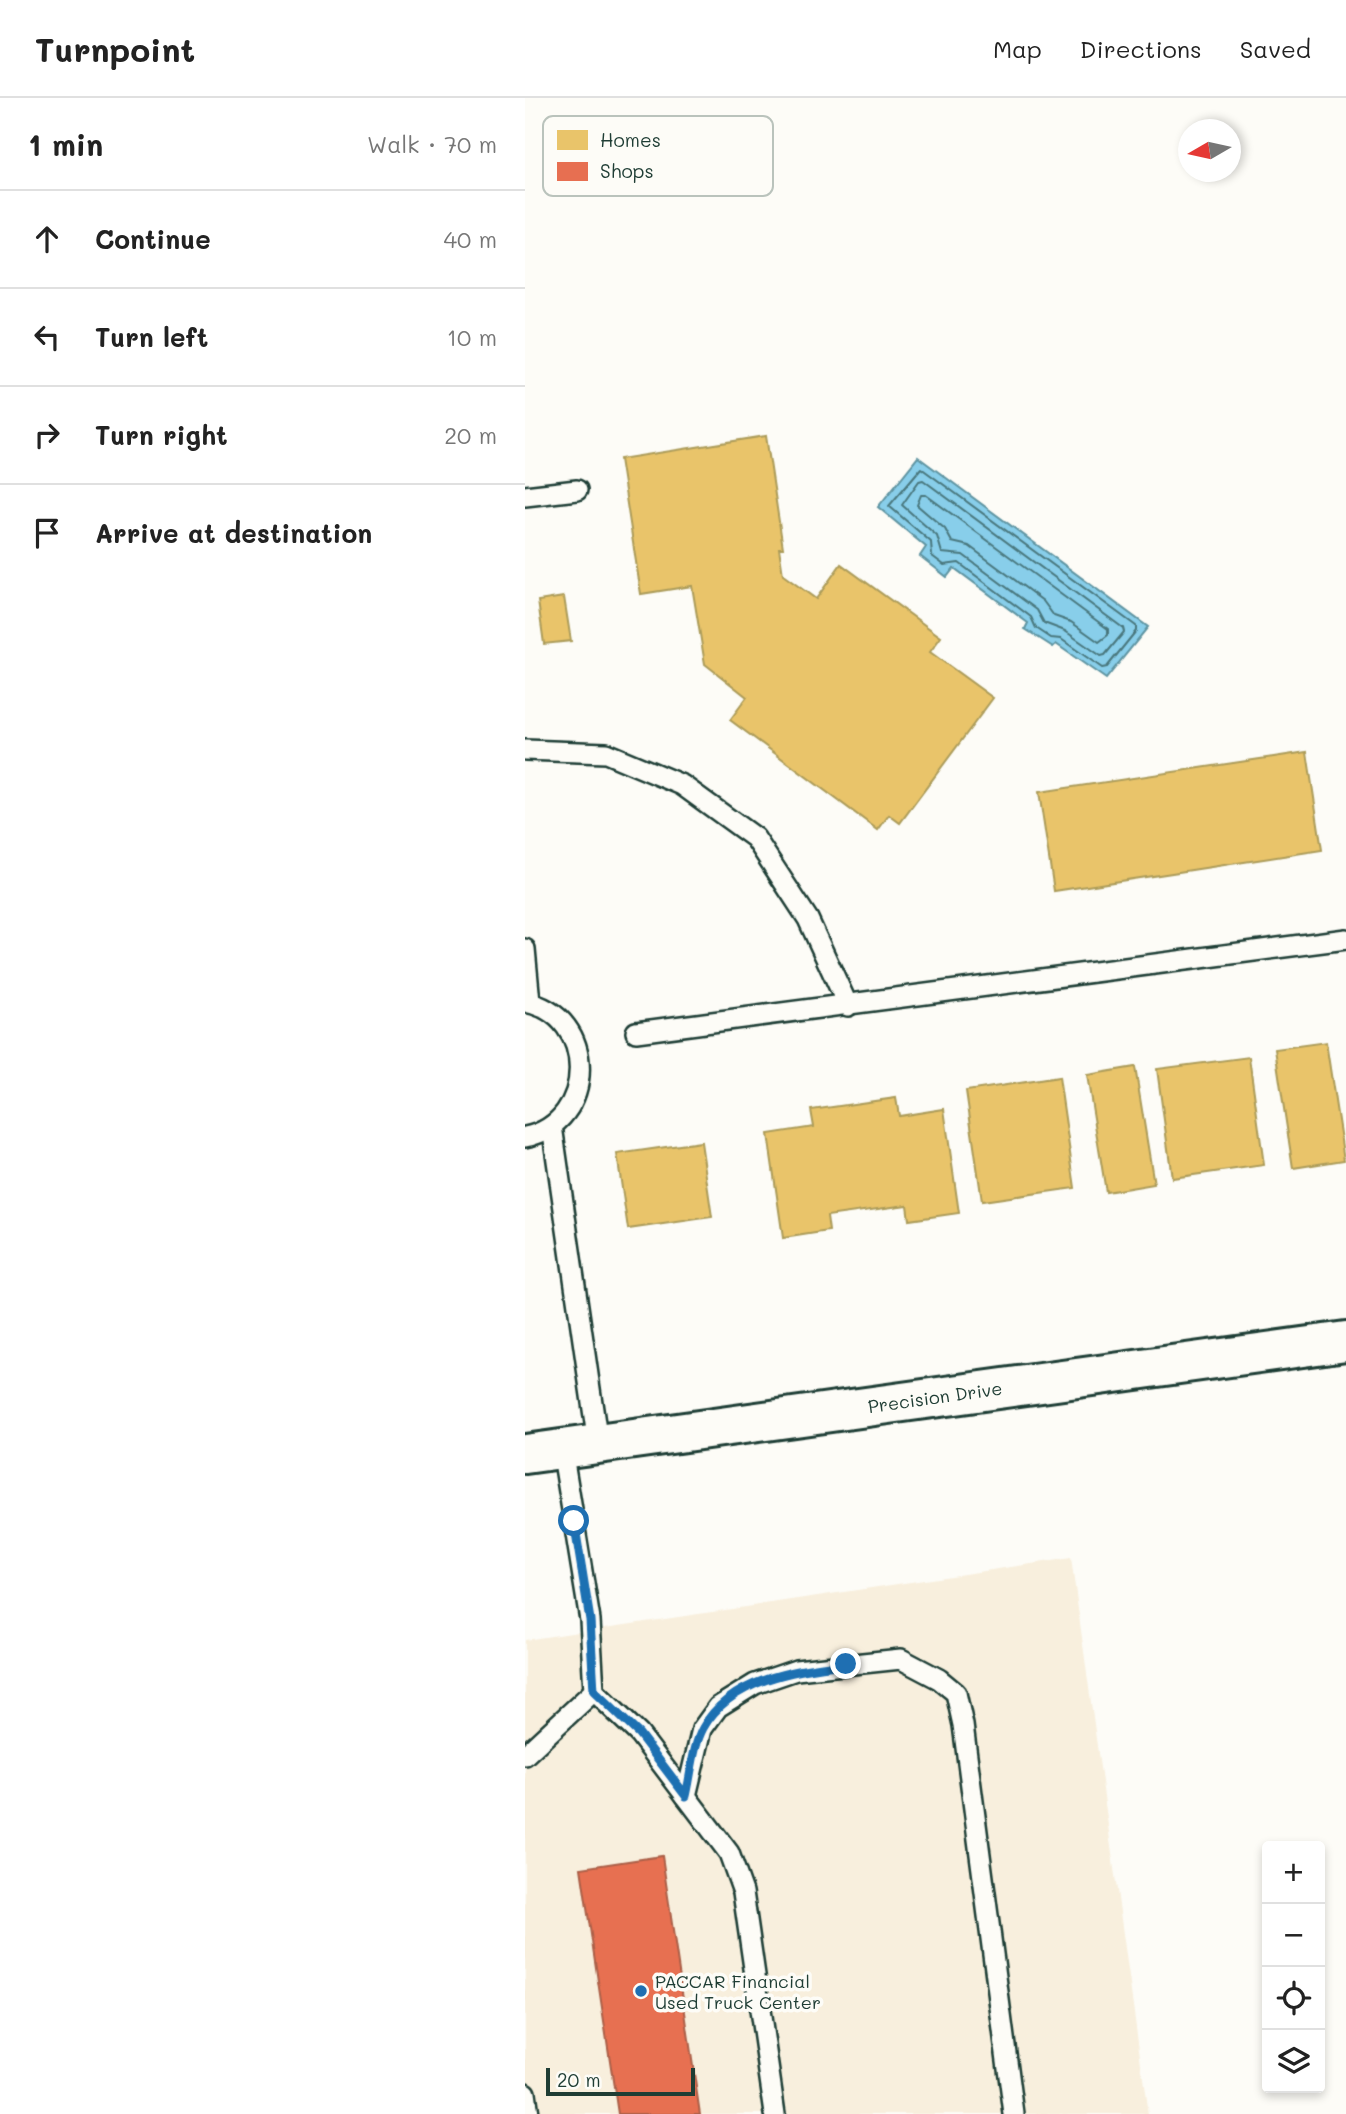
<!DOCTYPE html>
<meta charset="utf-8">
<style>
:root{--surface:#fff;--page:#f2f2f2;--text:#222;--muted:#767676;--line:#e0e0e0}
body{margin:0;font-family:Mali,sans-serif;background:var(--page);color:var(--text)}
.controls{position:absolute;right:21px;bottom:21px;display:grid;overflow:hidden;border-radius:7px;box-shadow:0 4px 10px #0003}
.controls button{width:63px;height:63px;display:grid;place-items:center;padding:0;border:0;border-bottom:2px solid var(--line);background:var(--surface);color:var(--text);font:35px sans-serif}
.compass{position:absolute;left:653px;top:21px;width:63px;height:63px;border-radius:50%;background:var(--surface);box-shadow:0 4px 10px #0003;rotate:261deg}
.scale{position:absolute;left:21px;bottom:18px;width:149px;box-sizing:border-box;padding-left:7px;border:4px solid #1f3d34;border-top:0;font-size:19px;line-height:24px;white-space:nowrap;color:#1f3d34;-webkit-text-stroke:5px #fdfcf7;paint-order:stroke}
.stop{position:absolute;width:21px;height:21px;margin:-16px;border:5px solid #1f6fb2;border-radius:50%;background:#fff}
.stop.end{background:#1f6fb2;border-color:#fff;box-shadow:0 2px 7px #0008}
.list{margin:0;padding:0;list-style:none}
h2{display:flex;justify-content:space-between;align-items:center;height:91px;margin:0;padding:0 28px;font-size:30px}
h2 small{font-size:23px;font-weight:400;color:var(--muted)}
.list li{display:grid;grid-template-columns:46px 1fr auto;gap:21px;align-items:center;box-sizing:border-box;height:98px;padding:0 28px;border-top:2px solid var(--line)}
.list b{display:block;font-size:26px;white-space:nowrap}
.list em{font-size:23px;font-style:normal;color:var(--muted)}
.icon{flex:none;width:38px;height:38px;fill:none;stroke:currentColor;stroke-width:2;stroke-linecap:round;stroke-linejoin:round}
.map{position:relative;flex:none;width:821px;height:2016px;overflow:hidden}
header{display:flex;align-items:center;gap:42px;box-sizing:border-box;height:98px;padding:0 35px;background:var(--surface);border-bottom:2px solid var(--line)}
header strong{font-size:33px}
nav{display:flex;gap:38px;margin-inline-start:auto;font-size:24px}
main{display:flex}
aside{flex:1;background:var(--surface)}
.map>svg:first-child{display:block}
</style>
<header>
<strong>Turnpoint</strong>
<nav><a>Map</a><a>Directions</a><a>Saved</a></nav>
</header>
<main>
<aside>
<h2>1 min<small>Walk · 70 m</small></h2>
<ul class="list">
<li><svg class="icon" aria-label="ahead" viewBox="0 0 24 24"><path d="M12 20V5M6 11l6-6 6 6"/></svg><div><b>Continue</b></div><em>40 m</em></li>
<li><svg class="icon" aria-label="left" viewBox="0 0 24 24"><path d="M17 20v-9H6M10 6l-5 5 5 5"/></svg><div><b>Turn left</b></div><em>10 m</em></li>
<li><svg class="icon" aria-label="right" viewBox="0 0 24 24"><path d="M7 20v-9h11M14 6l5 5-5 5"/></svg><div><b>Turn right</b></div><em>20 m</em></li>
<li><svg class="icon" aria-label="arrive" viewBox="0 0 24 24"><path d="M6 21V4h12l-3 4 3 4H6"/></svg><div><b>Arrive at destination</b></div></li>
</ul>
</aside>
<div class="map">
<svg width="821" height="2016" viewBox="0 0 821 2016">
<rect width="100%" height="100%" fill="#fdfcf7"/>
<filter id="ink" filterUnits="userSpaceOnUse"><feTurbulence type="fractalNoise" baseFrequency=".0143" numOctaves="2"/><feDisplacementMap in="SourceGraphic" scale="14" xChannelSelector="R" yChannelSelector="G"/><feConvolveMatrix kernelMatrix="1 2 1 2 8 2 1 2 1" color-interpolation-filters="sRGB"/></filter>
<g filter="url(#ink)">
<polygon fill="#f8efdd" points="546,1460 623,2016 0,2016 0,1542"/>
<polygon fill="#88ceea" stroke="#5e94a1" stroke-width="2" points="393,359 623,529 581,581 531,546 528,549 500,531 503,525 429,470 422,479 395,458 401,449 353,409"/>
<g fill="#e9c46a" stroke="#ac9c5a" stroke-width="2">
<polygon points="241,338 258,450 254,450 258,477 291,501 316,466 416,539 405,554 468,600 375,725 364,717 353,732 205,622 222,599 180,566 167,488 116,496 95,361"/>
<polygon points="39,499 46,543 19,546 13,503"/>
<polygon points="782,654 797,752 529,793 514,694"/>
<polygon points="801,944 819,1062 768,1070 750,951"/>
<polygon points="724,959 739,1067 647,1080 632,971"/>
<polygon points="610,969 629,1086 581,1094 562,977"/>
<polygon points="534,979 550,1090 457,1103 441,993"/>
<polygon points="371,1000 374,1018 419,1011 434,1115 384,1122 382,1107 302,1118 304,1133 258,1140 243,1036 289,1029 286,1012"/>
<polygon points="176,1044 187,1119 103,1131 92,1056"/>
</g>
<polygon fill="#e76f51" stroke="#ab6048" stroke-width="2" points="137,1758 175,2016 93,2016 56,1770"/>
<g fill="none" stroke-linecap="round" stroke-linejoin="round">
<g stroke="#49777d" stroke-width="2">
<polygon points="396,370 611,528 611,533 582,569 577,570 536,541 526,540 511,530 506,519 434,465 419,467 407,458 406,444 364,408"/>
<polygon points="398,382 598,530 599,534 580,557 576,558 540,533 519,525 512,512 438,457 417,455 412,438 377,407 394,383"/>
<polygon points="396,397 401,397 583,531 583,537 574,544 546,524 529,518 518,503 444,448 427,444 420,431 392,407"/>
</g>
<g stroke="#1f3d34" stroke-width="24">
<g id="service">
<polyline points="0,398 52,392"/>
<polyline points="0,652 81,655 157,687 230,740 283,821 323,908"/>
<polyline points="0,851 5,904"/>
<path d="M0 904C73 917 72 1025 0 1039"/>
<polyline points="111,934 821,841"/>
<polyline points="27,1028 73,1346"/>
<polyline points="37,1351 65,1522 69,1593 114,1636 204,1755 218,1794 250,2016"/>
<polyline points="0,1657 69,1593"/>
<polyline points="161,1698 177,1631 193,1609 230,1586 271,1572 376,1561 414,1581 431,1595 438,1627 489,2016"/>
<polyline points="0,1995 3,2016"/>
</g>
</g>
<g stroke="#1f3d34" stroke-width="44">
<polyline id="tertiary" points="0,1356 821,1243"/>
</g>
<use href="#service" stroke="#fdfcf7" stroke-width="19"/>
<use href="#tertiary" stroke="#fdfcf7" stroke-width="38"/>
</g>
</g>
<g fill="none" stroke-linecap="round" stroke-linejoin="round" filter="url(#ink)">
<path stroke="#1f6fb2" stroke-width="9" d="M49 1423 65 1522 69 1593 114 1636 161 1698C166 1677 168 1648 178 1630 205 1581 272 1571 321 1566"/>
</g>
<circle fill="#1f6fb2" stroke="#fdfcf7" stroke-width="2.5" cx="116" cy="1893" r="7"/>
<g text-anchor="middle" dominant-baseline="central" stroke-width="7" stroke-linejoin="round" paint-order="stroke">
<g font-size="18" fill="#1f3d34" stroke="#fdfcf7">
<text transform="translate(410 1299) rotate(-8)">Precision Drive</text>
</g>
<g font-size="18" fill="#1f3d34" stroke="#fdfcf7" text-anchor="start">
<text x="130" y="1883">PACCAR Financial<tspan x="130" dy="21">Used Truck Center</tspan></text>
</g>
</g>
<rect x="18" y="18" width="230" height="80" rx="10" fill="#fdfcf7" stroke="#bac3bc" stroke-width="2"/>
<rect x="32" y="32" width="31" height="20" fill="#e9c46a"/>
<rect x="32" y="64" width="31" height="19" fill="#e76f51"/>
<g font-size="19" fill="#1f3d34">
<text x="75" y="49">Homes</text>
<text x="75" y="80">Shops</text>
</g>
</svg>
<div class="controls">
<button>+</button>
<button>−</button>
<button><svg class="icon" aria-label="locate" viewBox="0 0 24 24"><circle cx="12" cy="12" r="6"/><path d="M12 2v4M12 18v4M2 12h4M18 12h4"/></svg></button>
<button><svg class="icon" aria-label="layers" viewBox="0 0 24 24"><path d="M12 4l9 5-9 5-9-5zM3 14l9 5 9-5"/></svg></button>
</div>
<svg class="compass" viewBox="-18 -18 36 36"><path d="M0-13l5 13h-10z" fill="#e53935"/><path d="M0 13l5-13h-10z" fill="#767676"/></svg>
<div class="scale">20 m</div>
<div class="stop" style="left:49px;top:1423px"></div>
<div class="stop end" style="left:321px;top:1566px"></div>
</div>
</main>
